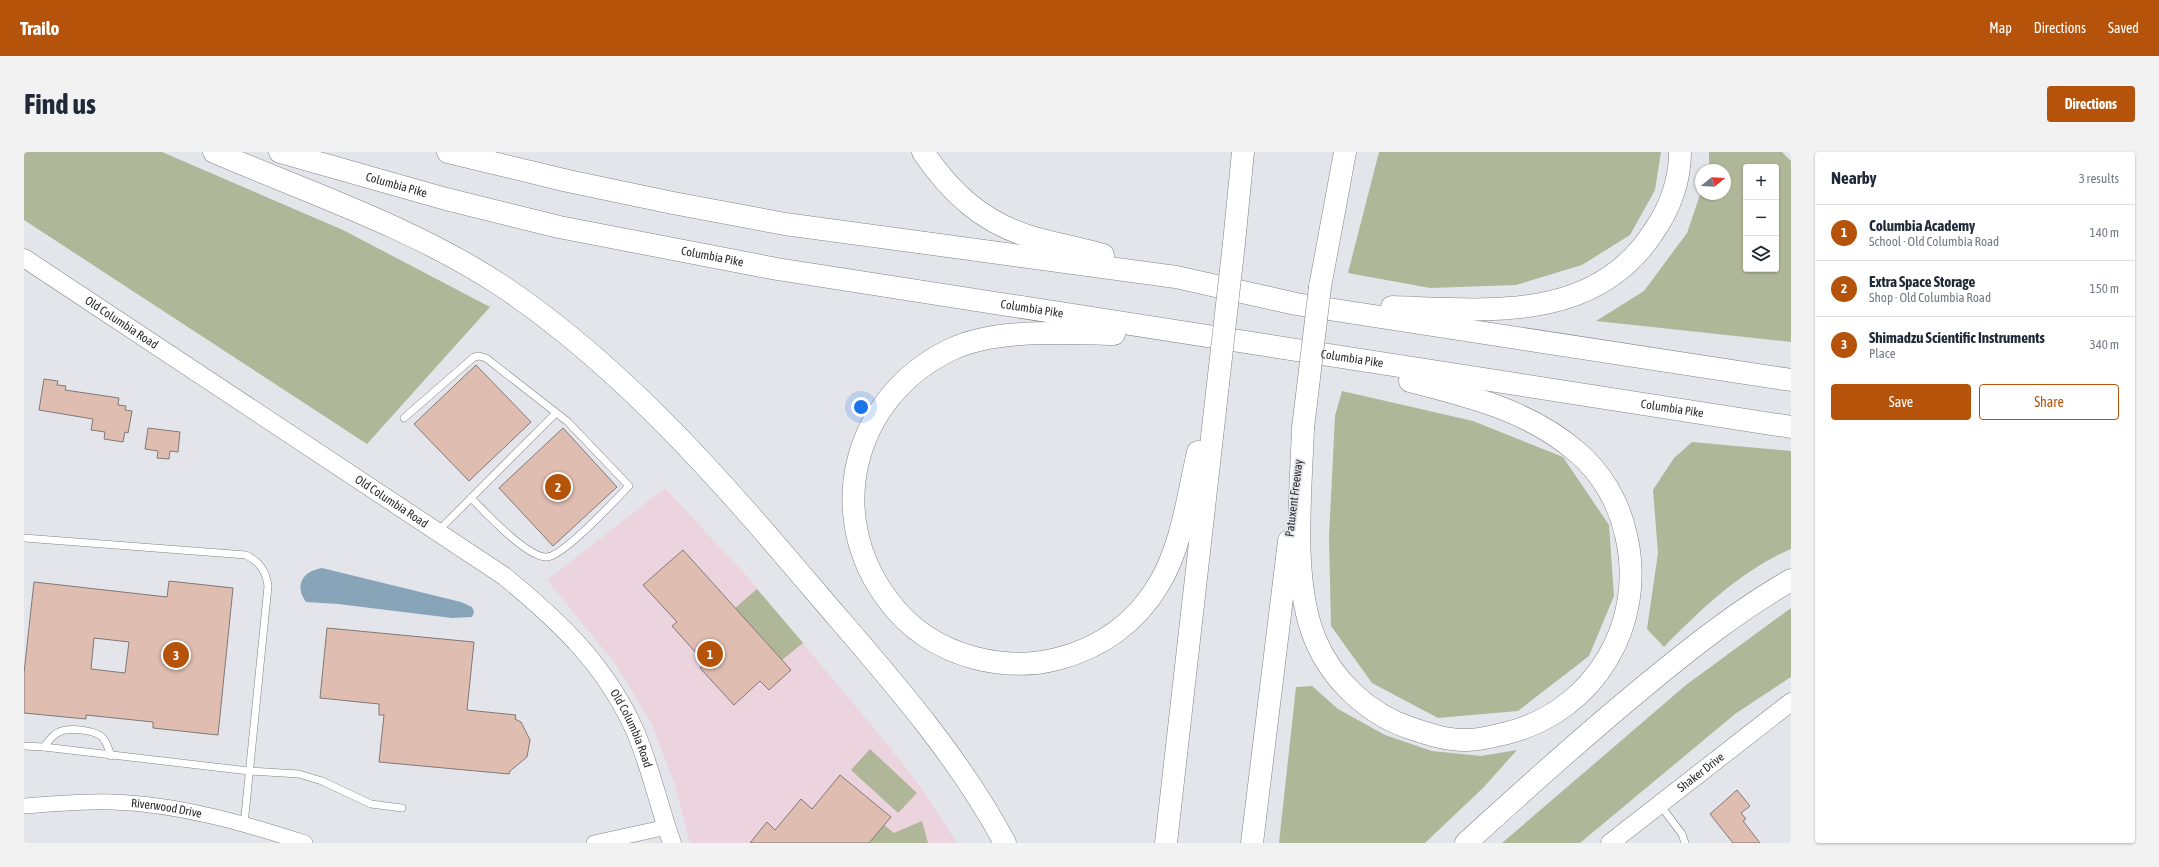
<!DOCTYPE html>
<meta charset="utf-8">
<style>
:root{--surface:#fff;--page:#f2f2f3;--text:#1f2937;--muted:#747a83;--line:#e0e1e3;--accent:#b45309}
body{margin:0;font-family:"Asap Condensed",sans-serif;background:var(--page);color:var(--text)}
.controls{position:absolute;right:12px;top:12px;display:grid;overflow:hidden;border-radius:4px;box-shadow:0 1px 3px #0004}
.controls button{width:36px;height:36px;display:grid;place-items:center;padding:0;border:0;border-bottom:1px solid var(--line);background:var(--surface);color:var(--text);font:20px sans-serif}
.compass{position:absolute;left:1671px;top:12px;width:36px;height:36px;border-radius:50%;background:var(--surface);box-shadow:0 1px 3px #0004;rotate:72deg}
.you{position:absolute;left:837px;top:255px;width:14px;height:14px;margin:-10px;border:3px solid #fff;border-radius:50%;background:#1a73e8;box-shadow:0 0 0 6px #1a73e833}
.badge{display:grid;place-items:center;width:26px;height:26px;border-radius:50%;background:var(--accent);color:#fff;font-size:13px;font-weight:700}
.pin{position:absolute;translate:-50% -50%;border:2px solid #fff;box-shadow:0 1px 4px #0006}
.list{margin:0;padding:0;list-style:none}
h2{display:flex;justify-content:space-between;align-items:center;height:52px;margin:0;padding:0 16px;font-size:17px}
h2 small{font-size:13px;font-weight:400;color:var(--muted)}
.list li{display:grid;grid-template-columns:26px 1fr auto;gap:12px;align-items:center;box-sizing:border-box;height:56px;padding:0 16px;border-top:1px solid var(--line)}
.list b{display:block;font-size:15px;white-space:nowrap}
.list p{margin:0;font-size:13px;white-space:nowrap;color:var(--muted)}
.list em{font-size:13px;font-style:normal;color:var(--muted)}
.actions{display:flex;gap:8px;padding:12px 16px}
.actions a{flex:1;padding:9px 0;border:1px solid var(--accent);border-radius:4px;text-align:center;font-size:14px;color:var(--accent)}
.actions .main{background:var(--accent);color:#fff}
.icon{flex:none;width:22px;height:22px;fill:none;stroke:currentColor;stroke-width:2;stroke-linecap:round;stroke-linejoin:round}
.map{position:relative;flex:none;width:1767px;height:691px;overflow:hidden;border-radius:4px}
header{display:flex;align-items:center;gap:24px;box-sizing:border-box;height:56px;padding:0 20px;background:var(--accent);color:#fff}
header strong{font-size:19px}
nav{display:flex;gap:22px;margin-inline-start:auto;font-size:14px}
.intro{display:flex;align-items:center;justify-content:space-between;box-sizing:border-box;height:96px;padding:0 24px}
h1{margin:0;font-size:28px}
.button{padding:10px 18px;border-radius:4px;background:var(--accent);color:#fff;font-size:14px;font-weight:700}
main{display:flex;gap:24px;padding:0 24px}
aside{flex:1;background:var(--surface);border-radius:4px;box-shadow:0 1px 3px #0004}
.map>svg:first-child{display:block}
</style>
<header>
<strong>Trailo</strong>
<nav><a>Map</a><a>Directions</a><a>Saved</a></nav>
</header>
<div class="intro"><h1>Find us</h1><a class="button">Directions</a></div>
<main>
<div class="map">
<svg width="1767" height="691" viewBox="0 0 1767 691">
<rect width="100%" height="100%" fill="#e4e5eb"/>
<polygon fill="#ecd4de" points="641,336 720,421 863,592 899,638 933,691 666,691 651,634 628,573 593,514 523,428"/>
<g fill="#b0b698" fill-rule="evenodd">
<polygon points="0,0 138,0 319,78 466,155 343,292 0,68"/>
<polygon points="1355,0 1637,0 1631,38 1606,83 1558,113 1492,133 1406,136 1324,121"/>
<path d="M1685 0H1758L1767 9V190L1572 169 1620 139 1663 81 1677 40V42H1701V18H1685ZM1722 15H1752V117H1722Z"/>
<polygon points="1318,239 1449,269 1539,305 1585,373 1590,444 1565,504 1494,559 1414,566 1348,531 1307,474 1305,385 1311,264"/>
<path d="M1668 290 1767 299V397C1718 418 1677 457 1640 495L1623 477 1634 401 1629 338 1650 306Z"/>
<polygon points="733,437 779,491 758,508 711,456"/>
<polygon points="1767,456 1767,525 1711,562 1556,691 1478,691 1662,533"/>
<polygon points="1288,534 1314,557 1361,583 1408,599 1457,604 1493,598 1459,636 1401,691 1255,691 1272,535"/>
<polygon points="846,597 893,641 874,661 827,618"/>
<polygon points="898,669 904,691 845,691 860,673 870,681"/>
</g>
<path fill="#87a4b8" d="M298 416 437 450 448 455 450 460 448 465 428 466 314 452 282 450C270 433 279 419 298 416Z"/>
<g fill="#e0bdb1" stroke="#7f7977" fill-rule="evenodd">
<polygon points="452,213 507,270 445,329 390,272"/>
<polygon points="20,227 34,229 33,233 42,234 41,238 95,246 94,253 102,254 101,258 108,259 104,281 101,280 99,290 80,287 81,280 67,278 69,267 15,258"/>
<polygon points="124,276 156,280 154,300 146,299 145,307 133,306 134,299 121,297"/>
<polygon points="539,276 593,335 529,394 475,336"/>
<polygon points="659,398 767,518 745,538 736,529 710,553 676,516 681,511 648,474 653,470 619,433"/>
<path d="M145 429 209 436 194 583 129 576V570L62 563V567L0 561V521L10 430 143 445ZM70 486 105 490 101 521 67 517Z"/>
<polygon points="303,476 450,490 443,558 492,563 491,567 497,570 506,588 503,605 486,619 485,622 355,610 360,563 355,563 355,552 296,546"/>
<polygon points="816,623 867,665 845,691 726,691 743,670 751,678 777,647 788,657"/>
<polygon points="1713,638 1726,654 1717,661 1722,667 1719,669 1736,691 1709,691 1686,662"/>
</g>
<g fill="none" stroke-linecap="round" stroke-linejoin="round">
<g stroke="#828287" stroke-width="8">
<g id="service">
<path d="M380 266 450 205 455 204 462 206 544 270 605 334C591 348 540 404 523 405 503 406 461 360 447 346"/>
<polyline points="413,380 531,262"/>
<path d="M0 386 222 403C236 410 242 419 244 434L220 673"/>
<path d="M0 594 20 595C24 590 28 583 35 580 45 575 72 578 79 586 83 591 85 598 87 604"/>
<polyline points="20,595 225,619 275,622 298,629 347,652 378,656"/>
<polyline points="1636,653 1658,682 1661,691"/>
</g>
</g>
<g stroke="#828287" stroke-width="16">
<g id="minor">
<path id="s1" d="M0 654C29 652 59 649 88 650 153 652 220 671 281 691"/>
<polyline points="570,691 643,675"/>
</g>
</g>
<g stroke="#828287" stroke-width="19">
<g id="tertiary">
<path id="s2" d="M0 106 480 424C536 470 582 513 612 581 627 617 635 655 648 691"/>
<path id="s3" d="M1586 691 1767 550"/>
</g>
</g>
<g stroke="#828287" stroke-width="23">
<g id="motorway">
<path d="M190 0C286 41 390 76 478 134 602 217 701 333 797 446 863 523 933 601 981 691"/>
<path id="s4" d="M256 0 422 47 535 75 753 117 1767 275"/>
<polyline points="424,0 544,29 649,51 761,72 1152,125 1272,152 1767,228"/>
<path d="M899 0C927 41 958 70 1007 85 1031 92 1055 96 1079 103"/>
<polyline points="1210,91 1219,0"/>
<polyline points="1296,135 1321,0"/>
<path d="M1368 155C1462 158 1569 171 1628 82 1645 58 1656 29 1656 0"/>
<path d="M1090 182C1041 181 971 176 926 198 829 245 799 362 864 448 885 477 916 497 951 506 978 513 1006 514 1033 507 1076 496 1112 471 1135 432 1158 394 1164 343 1174 300"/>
<path d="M1279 276C1277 340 1267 429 1291 487 1308 528 1344 562 1386 576 1404 582 1425 589 1444 588 1457 588 1470 584 1483 581 1571 559 1623 471 1602 383 1595 351 1578 321 1553 300 1506 259 1445 244 1386 229"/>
<polyline points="1142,691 1194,232"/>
<polyline points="1228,691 1265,389"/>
<path d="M1442 691C1501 637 1560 584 1622 533 1668 495 1715 458 1767 428"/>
</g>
</g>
<use href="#service" stroke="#fff" stroke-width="7"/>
<use href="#minor" stroke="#fff" stroke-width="15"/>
<use href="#tertiary" stroke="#fff" stroke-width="18"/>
<use href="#motorway" stroke="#fff" stroke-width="22"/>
<g stroke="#828287" stroke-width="23" stroke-linecap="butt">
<g id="motorway-bridge">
<polyline points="1194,232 1210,91"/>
<polyline points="1279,276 1296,135"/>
</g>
</g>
<use href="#motorway-bridge" stroke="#fff" stroke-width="22"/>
</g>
<g text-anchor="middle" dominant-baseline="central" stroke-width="3.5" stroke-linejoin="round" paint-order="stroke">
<g font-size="12" fill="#2a2a2c" stroke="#e4e5eb">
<text stroke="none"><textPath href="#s4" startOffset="121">Columbia Pike</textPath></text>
<text stroke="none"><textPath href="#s4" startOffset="445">Columbia Pike</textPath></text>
<text stroke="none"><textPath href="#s4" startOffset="769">Columbia Pike</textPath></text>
<text stroke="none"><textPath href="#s2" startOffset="117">Old Columbia Road</textPath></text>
<text stroke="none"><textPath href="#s4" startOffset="1093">Columbia Pike</textPath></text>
<text stroke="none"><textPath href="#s4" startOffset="1417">Columbia Pike</textPath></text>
<text transform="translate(1270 346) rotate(-83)">Patuxent Freeway</text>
<text stroke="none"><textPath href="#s2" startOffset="441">Old Columbia Road</textPath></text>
<text stroke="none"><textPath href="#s2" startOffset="777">Old Columbia Road</textPath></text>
<text stroke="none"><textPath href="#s3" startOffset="115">Shaker Drive</textPath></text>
<text stroke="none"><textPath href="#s1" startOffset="143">Riverwood Drive</textPath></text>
</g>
</g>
</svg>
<div class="controls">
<button>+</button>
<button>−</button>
<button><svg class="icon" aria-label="layers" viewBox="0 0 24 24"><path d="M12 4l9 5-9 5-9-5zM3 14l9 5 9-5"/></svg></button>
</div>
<svg class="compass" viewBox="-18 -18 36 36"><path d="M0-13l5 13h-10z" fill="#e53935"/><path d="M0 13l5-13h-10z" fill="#747a83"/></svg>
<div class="you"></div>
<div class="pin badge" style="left:686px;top:502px">1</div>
<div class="pin badge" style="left:534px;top:335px">2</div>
<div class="pin badge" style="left:152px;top:503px">3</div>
</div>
<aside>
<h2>Nearby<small>3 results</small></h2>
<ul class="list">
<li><span class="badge">1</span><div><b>Columbia Academy</b><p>School · Old Columbia Road</p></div><em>140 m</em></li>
<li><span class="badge">2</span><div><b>Extra Space Storage</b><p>Shop · Old Columbia Road</p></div><em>150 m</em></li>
<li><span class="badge">3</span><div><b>Shimadzu Scientific Instruments</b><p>Place</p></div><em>340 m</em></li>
</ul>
<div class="actions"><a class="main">Save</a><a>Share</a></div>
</aside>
</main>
